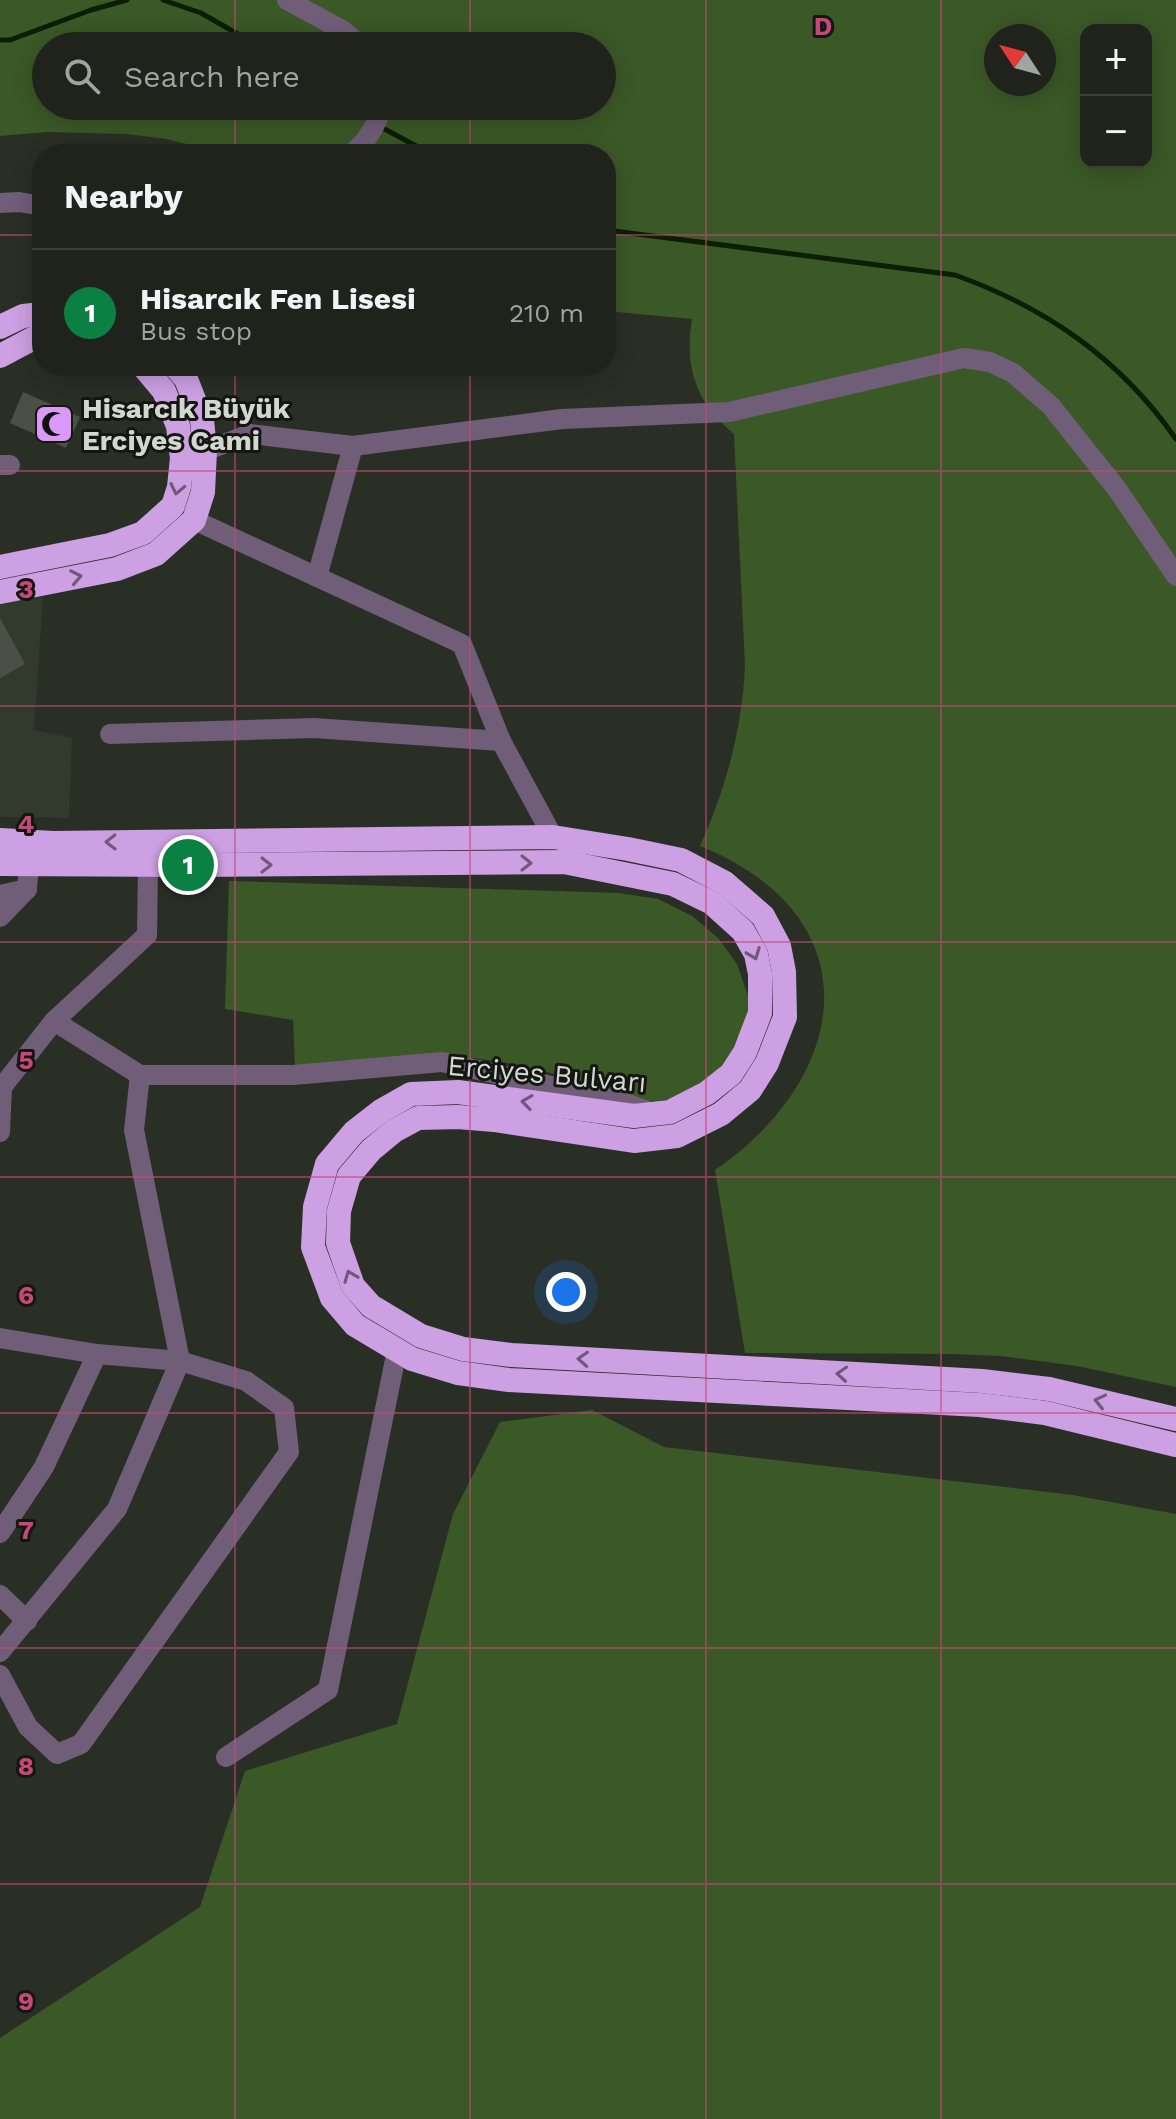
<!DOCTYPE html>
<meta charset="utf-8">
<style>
:root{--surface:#20231c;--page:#2d2f29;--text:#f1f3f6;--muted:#a2a4a3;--line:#3d403b;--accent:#0b8043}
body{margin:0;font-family:"Work Sans",sans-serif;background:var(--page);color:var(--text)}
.controls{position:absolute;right:24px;top:24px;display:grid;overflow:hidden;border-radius:16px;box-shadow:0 4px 20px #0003}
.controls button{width:72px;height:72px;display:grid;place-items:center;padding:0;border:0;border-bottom:2px solid var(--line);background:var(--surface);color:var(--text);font:40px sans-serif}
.compass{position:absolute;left:984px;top:24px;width:72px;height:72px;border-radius:50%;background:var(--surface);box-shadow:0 4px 20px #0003;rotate:306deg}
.you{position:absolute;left:566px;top:1292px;width:28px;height:28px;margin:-20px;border:6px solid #fff;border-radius:50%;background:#1a73e8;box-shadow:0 0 0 12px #1a73e833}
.badge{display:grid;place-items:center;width:52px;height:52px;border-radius:50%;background:var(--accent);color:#fff;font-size:26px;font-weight:700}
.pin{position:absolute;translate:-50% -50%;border:4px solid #fff;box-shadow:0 2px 8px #0006}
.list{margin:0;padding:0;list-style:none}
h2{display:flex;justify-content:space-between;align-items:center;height:104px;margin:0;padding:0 32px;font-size:34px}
h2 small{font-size:26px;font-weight:400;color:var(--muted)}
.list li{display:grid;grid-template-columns:52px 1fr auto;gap:24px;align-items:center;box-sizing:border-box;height:128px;padding:0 32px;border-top:2px solid var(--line)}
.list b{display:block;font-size:30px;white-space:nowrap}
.list p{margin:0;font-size:26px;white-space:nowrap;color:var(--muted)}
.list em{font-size:26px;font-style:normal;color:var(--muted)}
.icon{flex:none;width:44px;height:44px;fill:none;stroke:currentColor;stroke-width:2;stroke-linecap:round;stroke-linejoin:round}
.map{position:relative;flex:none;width:1176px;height:2119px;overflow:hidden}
.search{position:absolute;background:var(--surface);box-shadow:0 4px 20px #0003;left:32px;top:32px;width:584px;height:88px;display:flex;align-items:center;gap:20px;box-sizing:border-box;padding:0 28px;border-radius:44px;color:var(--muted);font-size:30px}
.panel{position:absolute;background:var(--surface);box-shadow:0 4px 20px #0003;left:32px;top:144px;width:584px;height:232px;border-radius:32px}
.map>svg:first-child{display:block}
</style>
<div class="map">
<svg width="1176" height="2119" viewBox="0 0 1176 2119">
<rect width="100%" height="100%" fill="#2a2f26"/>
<polygon fill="#313a2c" points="43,598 34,730 72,738 69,818 0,817 0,601"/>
<g fill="#3b5827" fill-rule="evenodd">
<path d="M0 0H1176V1387L1077 1366 1000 1356 954 1354 745 1353 715 1170C853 1075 873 916 700 846 726 788 742 730 745 666L734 434C696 402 684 368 692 319L606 311V154H228L166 139 126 134 47 132 0 136ZM1086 30H1146V162H1086ZM996 36H1044V84H996ZM46 46H602V106H46Z"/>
<polygon points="229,881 619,893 658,899 692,916 718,938 737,964 748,996 748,1013 742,1033 718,1072 710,1080 673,1099 636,1103 573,1078 508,1063 474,1058 440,1057 295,1067 293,1020 225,1009"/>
<polygon points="592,1410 664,1447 1073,1495 1176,1514 1176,2119 0,2119 0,2038 200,1907 245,1771 397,1724 453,1514 500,1422"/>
</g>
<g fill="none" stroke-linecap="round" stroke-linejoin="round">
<g stroke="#0b1e00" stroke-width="5">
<polyline points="163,0 201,13 259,46"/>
<polyline points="0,40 10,40 91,10 127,0"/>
<polyline points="346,106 371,121"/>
<polyline points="379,126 431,154"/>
<path d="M606 230 955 275C1047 308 1120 359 1176 439"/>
</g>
</g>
<g fill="#4a5046">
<polygon points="23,392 80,417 66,448 10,423"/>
<polygon points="0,618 25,664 0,678"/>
</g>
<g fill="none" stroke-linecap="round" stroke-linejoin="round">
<g stroke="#705e79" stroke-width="20">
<polyline points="287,0 342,30 361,46"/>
<path d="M351 154C366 143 378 124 381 106"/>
<polyline points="0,203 19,202 42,206"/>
<polyline points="205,451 250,434 353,446 562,419 729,412 964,358 990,362 1013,373 1051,406 1117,489 1176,576"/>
<polyline points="0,465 10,465"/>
<polyline points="194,520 462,644 501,741 553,837"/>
<polyline points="317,577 353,446"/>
<polyline points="110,734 314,728 501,741"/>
<polyline points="0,895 27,889 29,865"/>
<polyline points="0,917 27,889"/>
<polyline points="54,1021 140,1075"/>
<polyline points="0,1132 2,1087 54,1021 147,935 148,865"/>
<polyline points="0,1338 97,1354 180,1361 246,1381 284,1408 289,1452 81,1744 57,1754 28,1727 0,1675"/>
<polyline points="0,1533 44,1467 97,1354"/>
<polyline points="0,1595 27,1621"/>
<polyline points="0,1652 117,1509 180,1361 134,1130 140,1075 293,1075 442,1062 619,1101 647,1111"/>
<polyline points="226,1757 328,1690 397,1350"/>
</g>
<g stroke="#cd9fe3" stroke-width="24">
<polyline points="0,327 23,316 42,314"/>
<polyline points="0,356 32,339 42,336"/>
<polyline points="0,567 110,545 143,533 173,506 179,487 182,458 178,426 164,391 143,366"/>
<polyline points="0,592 117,569 156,554 194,520 203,492 205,451 202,420 186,379 175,366"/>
<polyline points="0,840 53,843 553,837 628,849 681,860 725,883 763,916 779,946 784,972 785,1017 767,1063 750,1090 721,1114 677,1136 634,1141 494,1120 458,1117 418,1118 394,1131 371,1150 349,1176 339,1211 338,1243 353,1286 371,1306 421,1336 463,1349 511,1355 982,1381 1049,1389 1176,1419"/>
<polyline points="0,864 188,865 564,862 673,884 712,903 743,931 756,954 760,974 760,1013 745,1052 731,1074 707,1093 670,1112 634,1116 458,1092 411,1094 381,1111 354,1132 327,1164 315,1207 313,1247 332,1298 355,1325 412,1359 458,1373 509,1380 980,1405 1045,1413 1176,1445"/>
</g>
</g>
<defs><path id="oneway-chevron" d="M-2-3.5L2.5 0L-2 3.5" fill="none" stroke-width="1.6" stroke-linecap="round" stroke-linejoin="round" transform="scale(2)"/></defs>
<g stroke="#705a7a">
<use href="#oneway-chevron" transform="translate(177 489) rotate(102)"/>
<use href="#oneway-chevron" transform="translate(76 577) rotate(-11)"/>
<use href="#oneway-chevron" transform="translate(111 842) rotate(179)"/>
<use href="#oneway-chevron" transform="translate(526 863)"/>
<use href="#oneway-chevron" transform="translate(266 865)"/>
<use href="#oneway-chevron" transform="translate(754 954) rotate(69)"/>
<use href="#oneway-chevron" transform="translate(527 1102) rotate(-172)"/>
<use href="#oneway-chevron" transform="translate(350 1276) rotate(-112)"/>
<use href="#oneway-chevron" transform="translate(583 1359) rotate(-177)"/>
<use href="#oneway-chevron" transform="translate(842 1374) rotate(-176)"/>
<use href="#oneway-chevron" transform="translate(1100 1401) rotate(-167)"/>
</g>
<path fill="none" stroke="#c64878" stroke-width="2" stroke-opacity="0.55" d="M235 0V46M470 0V46M706 0V2119M941 0V2119M235 106V154M470 106V154M0 235H42M606 235H1176M235 366V2119M470 366V2119M0 471H1176M0 706H1176M0 942H1176M0 1177H1176M0 1413H1176M0 1648H1176M0 1884H1176"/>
<defs>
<g id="mosque-square" transform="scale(2)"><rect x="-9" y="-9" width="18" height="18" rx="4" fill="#d99af7" stroke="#141612"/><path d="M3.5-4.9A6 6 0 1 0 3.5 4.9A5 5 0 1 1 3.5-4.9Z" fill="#111"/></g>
</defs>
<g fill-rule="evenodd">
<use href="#mosque-square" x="54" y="424"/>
</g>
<g text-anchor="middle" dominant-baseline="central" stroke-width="6" stroke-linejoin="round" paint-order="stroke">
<g font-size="28" font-weight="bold" fill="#d3d7d1" stroke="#141612" text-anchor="start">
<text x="82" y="408">Hisarcık Büyük<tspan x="82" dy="32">Erciyes Cami</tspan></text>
</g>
<g font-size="28" fill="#d3d7d1" stroke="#141612">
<text transform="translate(547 1074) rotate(5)">Erciyes Bulvarı</text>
</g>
</g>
<g font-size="26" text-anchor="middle" font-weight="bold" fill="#c64878" stroke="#141612" stroke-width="6" stroke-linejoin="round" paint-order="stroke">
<text x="823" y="35">D</text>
<text x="26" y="598">3</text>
<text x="26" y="833">4</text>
<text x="26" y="1069">5</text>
<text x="26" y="1304">6</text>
<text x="26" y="1539">7</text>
<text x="26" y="1775">8</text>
<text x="26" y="2010">9</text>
</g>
</svg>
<div class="controls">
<button>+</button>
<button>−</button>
</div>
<svg class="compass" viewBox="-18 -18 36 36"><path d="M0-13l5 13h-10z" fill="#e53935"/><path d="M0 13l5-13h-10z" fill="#a2a4a3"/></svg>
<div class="you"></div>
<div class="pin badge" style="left:188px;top:865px">1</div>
<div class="search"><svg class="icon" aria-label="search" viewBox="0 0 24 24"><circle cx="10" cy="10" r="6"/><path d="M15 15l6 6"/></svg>Search here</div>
<section class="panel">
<h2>Nearby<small></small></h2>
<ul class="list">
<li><span class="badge">1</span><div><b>Hisarcık Fen Lisesi</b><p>Bus stop</p></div><em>210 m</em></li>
</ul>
</section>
</div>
